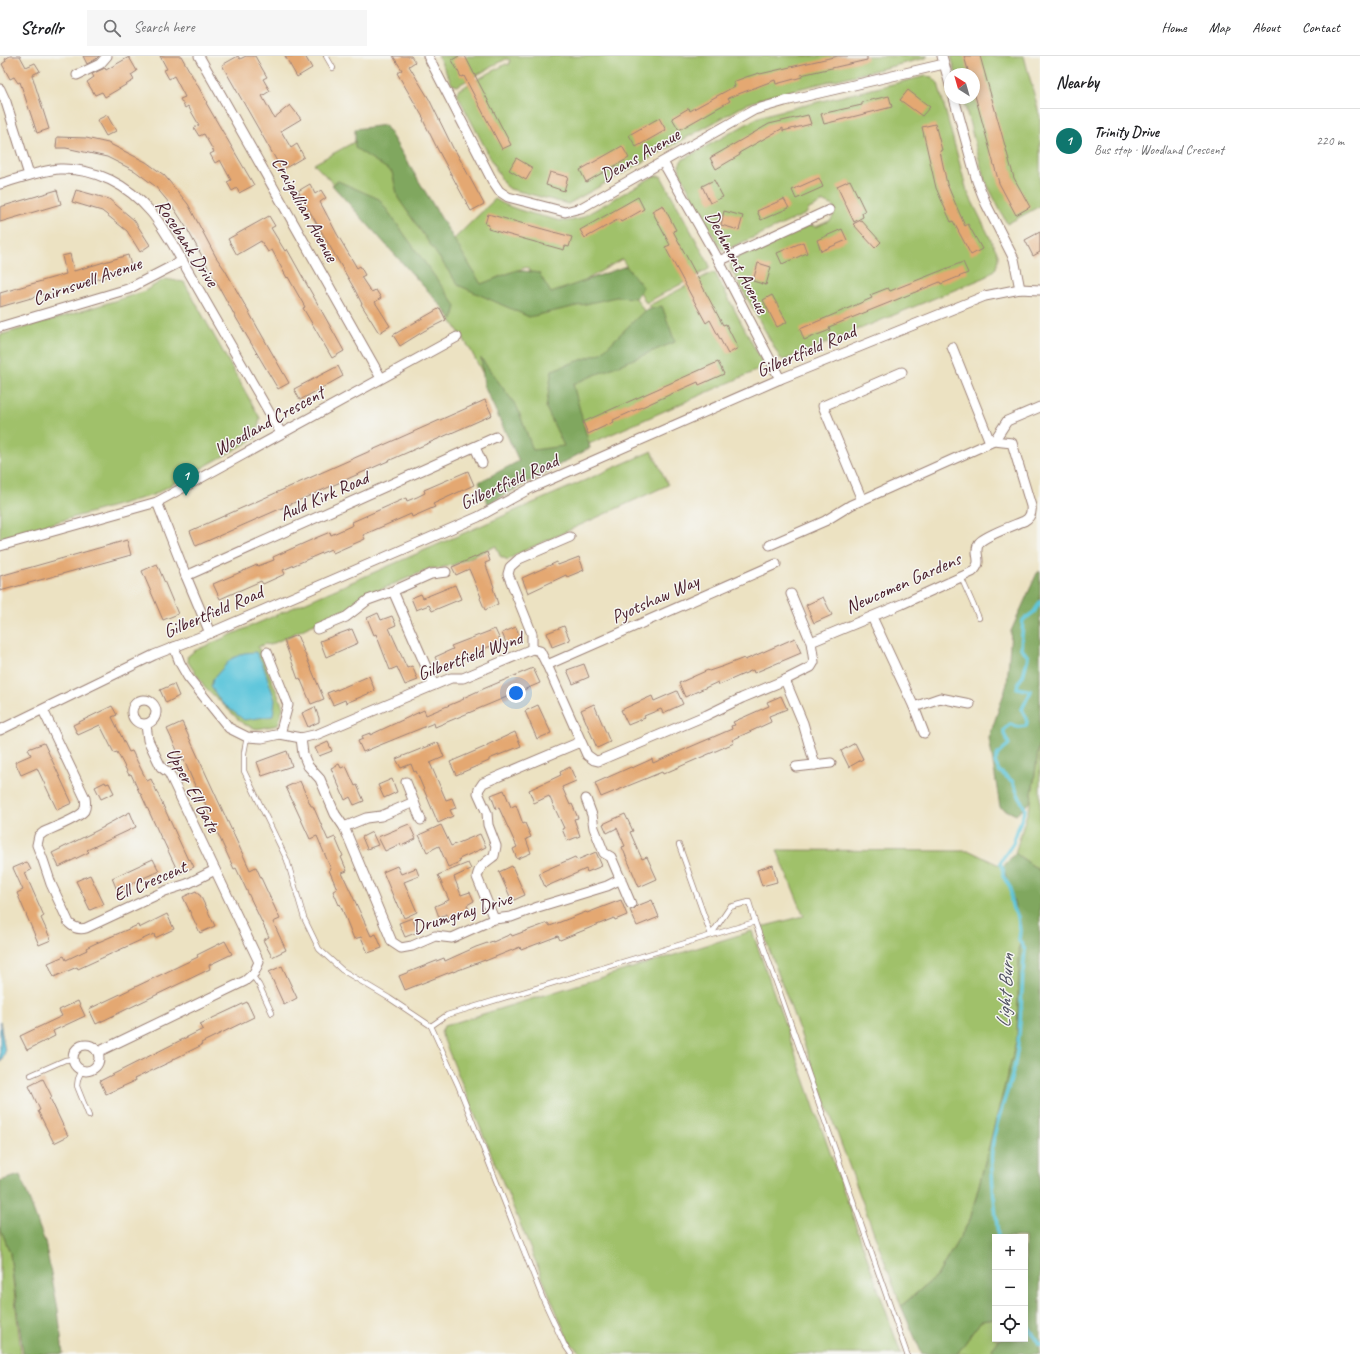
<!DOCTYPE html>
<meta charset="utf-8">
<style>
:root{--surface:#fff;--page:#f6f6f6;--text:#202124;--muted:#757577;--line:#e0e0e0;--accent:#0f766e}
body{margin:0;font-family:Caveat,sans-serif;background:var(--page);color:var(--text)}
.controls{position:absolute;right:12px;bottom:12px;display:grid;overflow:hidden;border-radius:0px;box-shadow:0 2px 10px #0003}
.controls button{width:36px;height:36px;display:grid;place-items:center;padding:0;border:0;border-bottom:1px solid var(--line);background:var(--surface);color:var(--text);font:20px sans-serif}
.compass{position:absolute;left:944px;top:12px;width:36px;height:36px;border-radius:50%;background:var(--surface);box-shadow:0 2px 10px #0003;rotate:323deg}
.you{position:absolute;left:516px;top:637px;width:14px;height:14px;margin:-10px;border:3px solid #fff;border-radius:50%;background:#1a73e8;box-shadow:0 0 0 6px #1a73e833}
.badge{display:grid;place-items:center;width:26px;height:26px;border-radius:50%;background:var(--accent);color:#fff;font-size:13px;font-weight:700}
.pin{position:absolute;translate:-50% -33px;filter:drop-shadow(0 1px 2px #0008)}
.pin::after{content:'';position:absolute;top:21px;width:14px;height:12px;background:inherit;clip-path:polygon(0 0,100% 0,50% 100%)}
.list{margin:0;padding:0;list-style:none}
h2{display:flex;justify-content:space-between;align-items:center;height:52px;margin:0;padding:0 16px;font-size:17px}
h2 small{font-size:13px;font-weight:400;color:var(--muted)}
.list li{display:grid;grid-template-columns:26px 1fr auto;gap:12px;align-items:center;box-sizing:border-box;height:64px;padding:0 16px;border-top:1px solid var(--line)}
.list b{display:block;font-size:15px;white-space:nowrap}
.list p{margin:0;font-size:13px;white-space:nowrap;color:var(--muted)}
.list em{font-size:13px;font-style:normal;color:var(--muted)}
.icon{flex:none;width:22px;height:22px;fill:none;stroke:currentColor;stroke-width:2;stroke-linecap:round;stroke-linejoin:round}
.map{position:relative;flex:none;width:1040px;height:1298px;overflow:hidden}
header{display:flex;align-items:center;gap:24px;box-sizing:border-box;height:56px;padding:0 20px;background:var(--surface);border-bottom:1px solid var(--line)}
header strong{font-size:19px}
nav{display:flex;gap:22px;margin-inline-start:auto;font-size:14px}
.search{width:280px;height:36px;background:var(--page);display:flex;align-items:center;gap:10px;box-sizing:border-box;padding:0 14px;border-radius:0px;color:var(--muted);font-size:15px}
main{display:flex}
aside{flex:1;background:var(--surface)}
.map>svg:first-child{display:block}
</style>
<header>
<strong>Strollr</strong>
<div class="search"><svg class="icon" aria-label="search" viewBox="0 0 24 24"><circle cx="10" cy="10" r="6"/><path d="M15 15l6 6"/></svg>Search here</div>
<nav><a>Home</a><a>Map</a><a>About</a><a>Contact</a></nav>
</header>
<main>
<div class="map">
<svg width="1040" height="1298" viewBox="0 0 1040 1298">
<rect width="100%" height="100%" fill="#f6f6f2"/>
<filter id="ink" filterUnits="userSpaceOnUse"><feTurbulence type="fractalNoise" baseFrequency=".025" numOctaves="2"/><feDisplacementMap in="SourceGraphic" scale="8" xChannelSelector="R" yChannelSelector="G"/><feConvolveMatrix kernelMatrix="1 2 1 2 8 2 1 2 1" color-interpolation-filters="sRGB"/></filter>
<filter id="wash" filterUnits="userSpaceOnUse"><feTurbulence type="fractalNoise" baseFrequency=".012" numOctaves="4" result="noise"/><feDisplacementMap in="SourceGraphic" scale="16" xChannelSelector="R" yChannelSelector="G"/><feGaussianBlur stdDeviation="0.9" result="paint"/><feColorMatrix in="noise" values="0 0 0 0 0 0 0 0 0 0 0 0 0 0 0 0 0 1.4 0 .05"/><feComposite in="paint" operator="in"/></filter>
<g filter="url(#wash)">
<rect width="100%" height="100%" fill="#ece2c2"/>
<g fill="#a0c16a" stroke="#75704a" fill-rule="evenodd">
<polygon points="438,0 928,0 926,2 773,39 747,48 568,148 510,133 504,128 457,38 458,34 506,8 509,9 510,4 506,3 457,30 452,28"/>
<polygon points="951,0 1024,0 1040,61 1040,150 1007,168 984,122 963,42 974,42 974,18 956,18"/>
<polygon points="926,20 932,21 938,27 967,135 998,198 998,203 996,212 986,221 787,303 784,304 780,302 730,211 731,207 736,202 810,169 816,171 831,164 835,156 832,149 823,146 809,153 806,158 725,194 721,193 719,190 680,117 679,109 682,104 759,61 772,57"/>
<path d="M385 69 453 184 495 143C514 155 539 159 561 165H569L579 163 654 120H661L709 208V213L646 247 640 236 636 242 644 255 650 253 648 250 711 217H715L761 304C763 308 762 312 758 314L589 388 590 392 536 420 470 293 418 214 314 108ZM622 203 627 211 584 225ZM527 211 541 234 496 222Z"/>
<polygon points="165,223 184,226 260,362 256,382 153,439 0,482 0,279 72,258 143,236"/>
<path d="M652 395 668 429 517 498 508 504 500 500 496 490 453 509C443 510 442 514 431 512L368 539 350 554 310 570 270 589 265 588 258 591 283 651 278 669 257 673 243 668 205 631 188 606 187 601 194 595Z"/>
<polygon points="1040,682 1040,815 1015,797 1031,745"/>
<polygon points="777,794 970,795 1003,811 1020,867 1017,982 970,1164 937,1220 901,1250 761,871 804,860"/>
<polygon points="752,875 901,1298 582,1298 569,1286 441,977 444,970"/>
<polygon points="0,1171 10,1197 21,1298 0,1298"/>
<polygon points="995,1263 995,1283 1000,1283 992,1293 995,1298 957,1298 981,1265"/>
</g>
<g fill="#80a75e" stroke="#656344">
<polygon points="385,69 481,228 517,214 539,217 551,237 626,210 643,231 636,242 616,241 529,261 458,229 398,142 392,116 355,92 355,73"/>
<polygon points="338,125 379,143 456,250 453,263 332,129"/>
<polygon points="662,250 675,286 573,328 590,392 488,448 479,426 519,405 484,330 481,302 517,351 533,394 564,390 546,352 552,314 601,297 644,255"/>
<polygon points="1040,515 1040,682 1031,745 1016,759 1000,751 989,682 1007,628 1011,575 1037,517"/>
<polygon points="1015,797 1040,815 1040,1298 995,1298 992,1293 1000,1283 1025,1283 1025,1181 995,1181 995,1263 981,1265 957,1298 922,1298 901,1250 937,1220 970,1164 1017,982 1020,867 1003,811"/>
<polygon points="20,1119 45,1186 58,1253 63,1298 23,1298 10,1197 0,1171 0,1125"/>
</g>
<g fill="#5fc6db" stroke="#547283">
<polygon points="256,596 263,609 275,644 273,660 244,664 222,647 211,631 213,623 231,603 244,597"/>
<polygon points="0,965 5,996 1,1006 0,1007"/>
</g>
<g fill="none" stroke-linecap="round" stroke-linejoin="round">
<g stroke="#5fc6db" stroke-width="3.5">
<path d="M998 1181C996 1152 990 1123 992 1093 995 1062 1011 1033 1016 1002 1022 967 1021 930 1025 894L1019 884 1020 875 1018 861 1013 853 1011 845V833L1003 820V813L1000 807 1013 787 1025 753 1012 725 999 715 995 706 998 698 1009 688 1004 678V674L1010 668 1018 671 1026 670 1027 665 1022 653 1031 635 1017 632 1018 627 1023 620 1028 601 1021 592 1023 564 1034 556 1040 546"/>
<polyline points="1025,1265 1038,1286 1040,1288"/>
</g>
</g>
<g id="blocks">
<g fill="#e4a872">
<polygon points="10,0 20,0 26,11 35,7 40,15 32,19 49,73 37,77 20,26 18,27 14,21 10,23 2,8 6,5 5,3"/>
<polygon points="83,0 99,0 96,3 87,8"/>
<polygon points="160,0 181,0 207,46 206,47 254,129 239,137 237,132 232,135 227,126 231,124 220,104 215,107 210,98 214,96 204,78 199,80 194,72 199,69 188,50 185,52 180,43 185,41 183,37 174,20 169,23 164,14 167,13"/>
<polygon points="238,0 240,3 246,0 255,0 260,9 267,21 263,23 270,35 262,40 274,62 290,49 301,63 281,75 291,92 297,88 304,101 282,114 222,9"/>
<polygon points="285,0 305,0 312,12 297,21"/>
<polygon points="393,0 411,0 415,6 409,10 429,43 454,94 455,94 484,148 471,155 438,94 423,64 424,63 397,17 402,14"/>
<polygon points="459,0 465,0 511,89 502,93 464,20 461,21 452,4"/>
<polygon points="838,0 867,0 867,4 801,19 802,21 776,28 775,24 728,42 730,45 679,74 672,62 689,52 690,55 735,30 733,26 746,21 759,17 760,18"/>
<polygon points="964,0 980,0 1014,122 1030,151 1016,159 999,127 974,36 974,18 969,18"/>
<polygon points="129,1 137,15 131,19 134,24 105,41 102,36 95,39 87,26 94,21 92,18 105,12 106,14"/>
<polygon points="908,34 930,51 922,60 900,44"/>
<polygon points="889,40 892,51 824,68 821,58 862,49 862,46"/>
<polygon points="107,59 116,75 106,80 97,64"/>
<polygon points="808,59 811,68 783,75 783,72 739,97 740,99 716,113 710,102 769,68"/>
<polygon points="659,62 666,74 636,91 629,79"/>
<polygon points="935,68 942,94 940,95 947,128 965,170 968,168 982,193 971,199 953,165 951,166 936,132 922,71"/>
<polygon points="57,81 86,82 108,87 146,106 164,119 188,148 216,201 225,214 289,327 278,333 235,260 186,171 175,154 155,130 135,115 107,101 66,92 56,92"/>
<polygon points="622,90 629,102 586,126 580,114"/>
<polygon points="516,102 533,112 526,124 509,114"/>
<polygon points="550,116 568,121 564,135 546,129"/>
<polygon points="819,122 823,131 796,143 792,134"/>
<polygon points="714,124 723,141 710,147 702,130"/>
<polygon points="850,124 865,155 862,157 863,161 854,166 837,130"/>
<polygon points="310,128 315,138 321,134 326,142 320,146 337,178 357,212 360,210 365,219 361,221 371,236 376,234 381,242 375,246 390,270 379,277 361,248 362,248 355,234 298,135"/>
<polygon points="57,134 61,148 0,166 0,151"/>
<polygon points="76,134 109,143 134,164 150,189 140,196 127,175 102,155 72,146"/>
<polygon points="638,141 644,153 621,166 619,163 585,182 580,174"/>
<polygon points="784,143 789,152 761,164 757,155"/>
<polygon points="663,149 676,174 673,175 723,269 726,268 738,292 728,298 710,264 706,267 665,191 670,189 652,155"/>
<polygon points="724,155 743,160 739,174 721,169"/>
<polygon points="488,158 572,181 569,191 565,190 564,194 488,173 489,169 485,168"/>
<polygon points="269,160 275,170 271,172 285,195 287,193 344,295 332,302 303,252 305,251 288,221 287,222 272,194 268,196 261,185 237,199 228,183"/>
<polygon points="861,164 881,186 875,192 853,168"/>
<polygon points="842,173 847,184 821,195 817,184"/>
<polygon points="1040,176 1040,196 1033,200 1025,184"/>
<polygon points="803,186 807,197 782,208 777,197"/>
<polygon points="70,198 74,215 128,199 132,213 0,251 0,237 66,218 62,200"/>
<polygon points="963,206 968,217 941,228 940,226 918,235 829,271 830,274 804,284 800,273 872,242 870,239 888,232 890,235"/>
<polygon points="758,207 771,211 766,229 753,225"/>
<polygon points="772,239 787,266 777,271 763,244"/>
<polygon points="440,252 446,264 424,275 400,290 393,279"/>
<polygon points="718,306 724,318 699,329 698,326 660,343 613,364 614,366 588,378 583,366"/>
<polygon points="338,310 343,320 300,344 294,333"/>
<polygon points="485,344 492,359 196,490 190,475"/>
<polygon points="468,415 474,429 433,448 435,451 412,461 411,458 363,479 365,483 333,497 331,493 283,514 285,518 263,528 261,525 220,543 213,528 257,509 258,510 274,504 273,501 318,481 330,476 331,479 353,469 352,466 406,442 407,445 417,441 425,437 424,434"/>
<polygon points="127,484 131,499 0,535 0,520"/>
<polygon points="487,496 490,505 485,507 494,531 493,532 498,548 485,554 480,542 481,541 469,513 456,519 452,511"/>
<polygon points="579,501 584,514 567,521 566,519 528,537 522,522 557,506 558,509"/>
<polygon points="157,508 178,558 163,564 142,515"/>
<polygon points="455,529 461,543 432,555 429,549 416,554 411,542 421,538 423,542"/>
<polygon points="823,541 832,559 814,567 806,549"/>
<polygon points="378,557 381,564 392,560 396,569 389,572 407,612 412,610 418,624 405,629 397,611 390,614 376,578 374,579 367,562"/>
<polygon points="564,570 570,584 552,591 547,577"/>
<polygon points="516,571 521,584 507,589 502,577"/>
<polygon points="352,573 358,587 326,601 320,585"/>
<polygon points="495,573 501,586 453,605 454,608 441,614 435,601 453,593 451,590"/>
<polygon points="297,579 324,643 311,648 300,622 298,623 284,584"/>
<polygon points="795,582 801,597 754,617 753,614 719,629 718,626 685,641 679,627 708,614 709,615 724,610 744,602 745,604"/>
<polygon points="584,608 589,621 573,628 567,614"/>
<polygon points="533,612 540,627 435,671 434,667 363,696 358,685 363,683 362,680 370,677 370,679 424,654 426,659 464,643 463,642 476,636"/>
<polygon points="369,620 375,635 346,647 345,644 333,649 327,637 337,633 337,634"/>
<polygon points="174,628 179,640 166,647 160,634"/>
<polygon points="677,635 683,648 663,657 661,653 644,660 645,662 628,669 621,654 652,640 654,645"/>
<polygon points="781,640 787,653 769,660 771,666 732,684 734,687 663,718 662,716 601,741 595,727 631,711 632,712 652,703 653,707 732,673 731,670 735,669 733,666 769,650 767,646"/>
<polygon points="594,648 610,686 597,692 581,654"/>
<polygon points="538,649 551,677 537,683 525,655"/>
<polygon points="112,650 117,659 112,661 129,696 132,695 147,725 151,723 188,804 190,803 194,811 179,818 163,784 162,784 141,738 140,738 131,718 129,719 117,696 114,697 100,669 78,679 73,669"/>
<polygon points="315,651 319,662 319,666 308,671 302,657"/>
<polygon points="182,666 250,814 256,811 280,863 273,866 286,894 272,901 263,884 269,881 236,812 234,813 207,754 208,754 198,731 196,732 184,704 182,705 167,673"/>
<polygon points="515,676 521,690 489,703 489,705 456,719 450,706 487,690 487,689"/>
<polygon points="328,686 332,695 319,700 315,692"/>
<polygon points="438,686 444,701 430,707 446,744 452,742 456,752 450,754 453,760 438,767 416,715 414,716 411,708 401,712 396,703"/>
<polygon points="44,687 72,747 57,754 37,712 21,719 15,706 31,699 28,693"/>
<polygon points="855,687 863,703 849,711 841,695"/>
<polygon points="287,695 292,710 262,720 257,706"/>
<polygon points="339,708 341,712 346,710 355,730 357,729 364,745 354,749 350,741 345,744 331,712"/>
<polygon points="570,711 576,725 562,731 570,749 572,748 578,762 574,763 580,780 567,785 562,773 564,772 549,740 534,747 529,734 561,719 560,716"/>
<polygon points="392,723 397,736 384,742 378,729"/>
<polygon points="300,725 311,750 313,750 328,784 335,781 343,800 341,801 347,815 342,817 371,880 376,878 382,892 368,897 361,881 354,883 340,848 339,849 333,835 337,833 329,814 331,813 317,780 310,783 286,731"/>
<polygon points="105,726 106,728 109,727 114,737 101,743 95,731"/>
<polygon points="504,734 511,751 516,749 523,768 525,767 531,781 526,783 531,797 517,803 513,793 517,791 499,752 496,753 491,739"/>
<polygon points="130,756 136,771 87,794 89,796 59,811 52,797 104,771 104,770"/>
<polygon points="625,758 633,775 630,776 642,803 647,801 657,823 639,831 622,791 625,790 617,772 607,777 603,768"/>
<polygon points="409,768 416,783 401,790 400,788 385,795 378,781"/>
<polygon points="441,769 451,790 480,778 486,791 459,803 460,806 448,811 439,790 427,796 419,779"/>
<polygon points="372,776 378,789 367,793 362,781"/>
<polygon points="596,796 602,810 587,816 586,813 545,831 539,817 575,801 577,804"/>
<polygon points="153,803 159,815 117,834 112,822"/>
<polygon points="27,806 31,814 25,817 44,860 41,862 51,884 39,889 17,837 23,834 13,812"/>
<polygon points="468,807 471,813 454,821 461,839 470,836 474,845 467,849 469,854 457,859 449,863 447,858 439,861 435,850 449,844 438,819"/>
<polygon points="773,809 777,826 762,830 757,814"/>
<polygon points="397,810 401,818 416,812 419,820 404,826 417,856 404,862 397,846 396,847 383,816"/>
<polygon points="512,810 525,839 512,845 499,816"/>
<polygon points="90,819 104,848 90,854 76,825"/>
<polygon points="196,835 199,839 200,839 215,870 200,877 183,841"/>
<polygon points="621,844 627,859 615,864 614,862 560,884 558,880 521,894 520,891 485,905 485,904 453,916 453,915 405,934 399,920 444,902 445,905 476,891 493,885 493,886 511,878 512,880 548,867 550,870 586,856 587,857"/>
<polygon points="652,844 659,861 637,870 630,854 634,853 637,850"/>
<polygon points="167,858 174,873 155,882 154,878 78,913 77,911 54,921 48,907 64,900 66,904 87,894 86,892 94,888 138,869 139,872"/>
<polygon points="412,862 418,876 405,881 399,867"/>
<polygon points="225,885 232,898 209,909 210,913 96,968 89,953 198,901 197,899"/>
<polygon points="282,910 297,942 284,949 269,916"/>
<polygon points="78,945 85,960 53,975 55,980 27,994 20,980 62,960 59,954"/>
<polygon points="247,946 254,961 201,987 202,989 172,1004 172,1005 134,1023 135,1025 106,1038 100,1025 203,973 200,968"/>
<polygon points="43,1023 52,1041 50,1042 68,1080 54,1087 38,1055 40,1054 29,1030"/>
</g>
</g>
</g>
<g filter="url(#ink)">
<use href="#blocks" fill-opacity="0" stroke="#9b8076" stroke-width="1"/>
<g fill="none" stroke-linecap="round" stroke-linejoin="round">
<g stroke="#9b8076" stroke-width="6">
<g id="lane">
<polyline points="326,0 333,12"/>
<polyline points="961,521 979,562"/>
<polyline points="247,681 244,697 244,715 287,804 304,862 319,893 342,914 389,942 431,970 458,1029 543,1243 564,1288 571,1298"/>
<polyline points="679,789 711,879 730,851 749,846 755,866"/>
<polyline points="252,919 259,929 272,957"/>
<polyline points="431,970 447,959 755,866 907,1298"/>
<polyline points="82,1014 78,1023 77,1030 89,1060"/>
<polyline points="31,1019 65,1004 73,1003"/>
</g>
</g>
<g stroke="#9b8076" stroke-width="11">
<g id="street">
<polyline points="199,0 381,322"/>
<polyline points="428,0 493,126 499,135 508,141 565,156 581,152 754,54 785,45 944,8"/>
<polyline points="942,0 950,29"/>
<polyline points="77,19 100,8 107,0"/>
<polyline points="0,33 6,46 29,119"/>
<polyline points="954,42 977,125 986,148 1014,203 1020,233"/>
<polyline points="663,106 719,205 780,323"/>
<path d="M0 128C17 123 42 114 60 113 96 112 128 129 151 156 159 165 165 177 172 187L281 377"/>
<polyline points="719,205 829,154"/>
<polyline points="0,271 128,233 182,205"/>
<polyline points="952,291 990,386"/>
<polyline points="475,391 482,407"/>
<polyline points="862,444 823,350 902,316"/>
<polyline points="157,446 186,520 210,577"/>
<polyline points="770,489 825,465 851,449 994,385 1007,365 1040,351"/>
<polyline points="0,490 157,446 457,281"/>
<polyline points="186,520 496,381"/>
<polyline points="393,535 434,629"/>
<polyline points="872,561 914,651 924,677"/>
<polyline points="317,573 346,561 368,544 393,535 431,518 446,516"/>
<path d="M811 586 902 548 972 516C985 505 972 498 979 487 984 480 1015 469 1024 465 1030 462 1032 457 1031 450L1012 387 994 385"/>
<polyline points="174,591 180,607 188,621 229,672 247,681 262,682 280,678 301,682 318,678 451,622 463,622 532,593 540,595 547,609 587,699 594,704 598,705 707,659 742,642 785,624 811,611 814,606 811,586 791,538"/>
<polyline points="532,593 532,578 508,518 510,511 519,503 570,481"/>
<polyline points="267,596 288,649 280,678"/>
<polyline points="547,609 776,508"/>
<polyline points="785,624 803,667 815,709"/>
<circle cx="144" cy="656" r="12"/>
<polyline points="914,651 940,642 970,648"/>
<path d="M43 654 85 742C86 747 86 751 84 755 79 762 53 772 44 776L39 780 37 789 43 804 51 828 69 867C74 872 79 874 86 872L165 835 187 828 215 814"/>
<polyline points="0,674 154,599 210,577 478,461 531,432 780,323 985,240 1020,233 1040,234"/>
<polyline points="301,682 303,698 308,710 320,723 335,758 344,771 392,886 401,892 412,890 435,880 452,882 494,863 511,861 538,851 607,830 621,823"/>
<polyline points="796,711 831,707"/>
<polyline points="406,726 421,764"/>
<polyline points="586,743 592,759 594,772 604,797 611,801 631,848"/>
<polyline points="344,771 366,762 381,760 414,746"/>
<path d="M494 863 477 821C479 810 486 806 494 800L496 790 488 769 487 757 478 737 479 733 483 727 580 686"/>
<circle cx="86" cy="1002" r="13"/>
<polyline points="98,996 245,925 254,917 259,906 169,717 161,711 148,684 146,669"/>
</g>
</g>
<use href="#lane" stroke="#fff" stroke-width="4.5"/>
<use href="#street" stroke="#fff" stroke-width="9"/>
</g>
</g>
<g text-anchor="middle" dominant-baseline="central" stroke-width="3" stroke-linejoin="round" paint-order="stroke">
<g font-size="19" fill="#4a1f2b" stroke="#f6f6f2">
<text transform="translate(640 99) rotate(-30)">Deans Avenue</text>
<text transform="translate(305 153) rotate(61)">Craigallian Avenue</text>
<text transform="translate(187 187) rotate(57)">Rosebank Drive</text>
<text transform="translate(737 206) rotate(62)">Dechmont Avenue</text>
<text transform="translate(87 225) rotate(-19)">Cairnswell Avenue</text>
<text transform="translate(806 295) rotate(-23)">Gilbertfield Road</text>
<text transform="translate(269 365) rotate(-29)">Woodland Crescent</text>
<text transform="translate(509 426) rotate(-25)">Gilbertfield Road</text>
<text transform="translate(324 440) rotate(-24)">Auld Kirk Road</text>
<text transform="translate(903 527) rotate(-24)">Newcomen Gardens</text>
<text transform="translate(655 543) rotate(-24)">Pyotshaw Way</text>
<text transform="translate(213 556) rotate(-23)">Gilbertfield Road</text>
<text transform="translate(470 600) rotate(-20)">Gilbertfield Wynd</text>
<text transform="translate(193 734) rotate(62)">Upper Ell Gate</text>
<text transform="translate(150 825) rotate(-23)">Ell Crescent</text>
<text transform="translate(462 857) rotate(-17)">Drumgray Drive</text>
</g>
<g font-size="20" font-style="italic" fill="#505160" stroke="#f6f6f2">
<text transform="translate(1005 935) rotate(-87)">Light Burn</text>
</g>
</g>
</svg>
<div class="controls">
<button>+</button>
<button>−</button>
<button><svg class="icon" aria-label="locate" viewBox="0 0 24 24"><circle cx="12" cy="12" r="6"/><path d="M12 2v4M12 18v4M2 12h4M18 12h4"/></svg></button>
</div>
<svg class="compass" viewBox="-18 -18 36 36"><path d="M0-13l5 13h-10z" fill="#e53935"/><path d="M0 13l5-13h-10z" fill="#757577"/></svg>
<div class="you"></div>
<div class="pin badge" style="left:186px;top:440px">1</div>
</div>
<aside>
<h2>Nearby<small></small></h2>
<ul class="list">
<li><span class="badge">1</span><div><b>Trinity Drive</b><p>Bus stop · Woodland Crescent</p></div><em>220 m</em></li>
</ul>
</aside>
</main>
